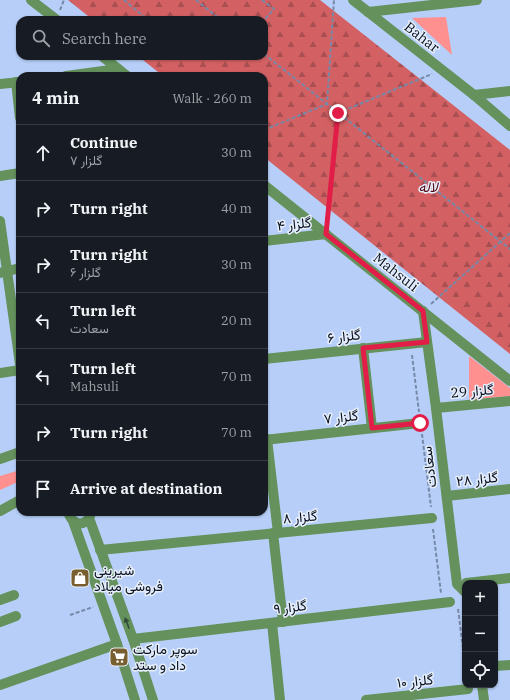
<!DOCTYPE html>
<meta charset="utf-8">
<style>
:root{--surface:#171b24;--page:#20242c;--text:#f1f3f6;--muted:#9ea1a6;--line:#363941}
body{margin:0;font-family:"IBM Plex Serif",Vazirmatn,serif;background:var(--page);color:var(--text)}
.controls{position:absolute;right:12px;bottom:12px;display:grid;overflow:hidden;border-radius:8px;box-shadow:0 1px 3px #0004}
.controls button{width:36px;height:36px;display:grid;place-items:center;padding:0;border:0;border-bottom:1px solid var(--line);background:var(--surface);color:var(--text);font:20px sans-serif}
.stop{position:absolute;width:12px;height:12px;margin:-9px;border:3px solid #e11d48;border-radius:50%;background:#fff}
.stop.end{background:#e11d48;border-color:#fff;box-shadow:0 1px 4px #0008}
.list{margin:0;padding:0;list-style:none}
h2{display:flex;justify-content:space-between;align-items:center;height:52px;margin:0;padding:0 16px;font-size:17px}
h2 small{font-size:13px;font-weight:400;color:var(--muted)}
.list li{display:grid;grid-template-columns:26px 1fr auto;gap:12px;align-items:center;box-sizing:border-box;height:56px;padding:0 16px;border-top:1px solid var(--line)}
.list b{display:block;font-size:15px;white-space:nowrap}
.list p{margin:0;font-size:13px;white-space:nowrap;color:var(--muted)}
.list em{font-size:13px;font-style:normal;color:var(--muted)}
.icon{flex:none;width:22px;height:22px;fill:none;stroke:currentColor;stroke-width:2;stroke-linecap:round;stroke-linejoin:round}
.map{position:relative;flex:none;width:510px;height:700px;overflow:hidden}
.search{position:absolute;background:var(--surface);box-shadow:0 1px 3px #0004;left:16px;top:16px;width:252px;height:44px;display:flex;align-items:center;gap:10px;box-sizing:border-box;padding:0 14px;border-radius:12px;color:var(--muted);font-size:15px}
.panel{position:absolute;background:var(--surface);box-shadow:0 1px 3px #0004;left:16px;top:72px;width:252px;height:444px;border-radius:12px}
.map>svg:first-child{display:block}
</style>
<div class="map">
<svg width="510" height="700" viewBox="0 0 510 700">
<defs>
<pattern id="forest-firs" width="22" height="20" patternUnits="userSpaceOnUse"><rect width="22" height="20" fill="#d36063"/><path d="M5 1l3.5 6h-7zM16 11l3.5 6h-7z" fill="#a94e51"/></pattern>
</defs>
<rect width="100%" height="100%" fill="#b7cff8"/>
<polygon fill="url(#forest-firs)" points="68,0 320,0 510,150 510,354 264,157 264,76 163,76 138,56 264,56 264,20 93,20"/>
<g fill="#fe9190">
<polygon points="446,17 452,55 412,18"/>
<polygon points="469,356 510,388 510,396 469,400"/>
<polygon points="20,470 20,481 0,490 0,476"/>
</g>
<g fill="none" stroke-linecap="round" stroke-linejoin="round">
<g stroke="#7789a8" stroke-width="2" stroke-dasharray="4 2" stroke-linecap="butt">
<polyline points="124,0 148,20"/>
<polyline points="196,0 221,20"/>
<polyline points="262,0 274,9 264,20"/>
<polyline points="60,10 64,0"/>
<polyline points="264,54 510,249"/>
<polyline points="264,130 327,104 334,0"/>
<polyline points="327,221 338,113 432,74"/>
<polyline points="431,304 510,233"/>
<polyline points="412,355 419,412"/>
<polyline points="422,434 431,507"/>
<polyline points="433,529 441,593"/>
<polyline points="458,609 465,664"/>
<polyline points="70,615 93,607"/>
</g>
<g stroke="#64915c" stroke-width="10">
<polyline points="368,12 477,0"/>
<polyline points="66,76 118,69"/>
<polyline points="16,82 20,118"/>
<polyline points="0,84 20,82"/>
<polyline points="474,95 510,126"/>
<polyline points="474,95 510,91"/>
<polyline points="0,176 20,173"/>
<polyline points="0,221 20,364"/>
<polyline points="264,241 326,234"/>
<polyline points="0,273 20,268"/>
<polyline points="423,311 436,408 457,584 465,592"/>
<polyline points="363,348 372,428"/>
<polyline points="264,359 427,342"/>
<polyline points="0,373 20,370"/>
<polyline points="436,408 510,401"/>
<polyline points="267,439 278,533"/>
<polyline points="264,440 420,423"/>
<polyline points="447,496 510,489"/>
<polyline points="273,533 283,622"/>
<polyline points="100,550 432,518"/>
<polyline points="466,583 510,578"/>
<polyline points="0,600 14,595"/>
<polyline points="0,622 16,616"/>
<polyline points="272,623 280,700"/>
<polyline points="133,639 450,602"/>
<polyline points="495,666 510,665"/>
<polyline points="0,685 117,644"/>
<polyline points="482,685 484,700"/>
<polyline points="366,700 468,689"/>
</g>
<g stroke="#64915c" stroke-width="10">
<polyline points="31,0 57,20"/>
<polyline points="353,0 474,95"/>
<polyline points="102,56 127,76"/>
<polyline points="264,185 510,381"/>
<polyline points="0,459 20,452"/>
<polyline points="0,511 20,500"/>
<path d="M68 512C73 526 86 528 91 513"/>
<polyline points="89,518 133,639 153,700"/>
<polyline points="73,521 117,644 135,700"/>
</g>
</g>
<defs><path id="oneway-solid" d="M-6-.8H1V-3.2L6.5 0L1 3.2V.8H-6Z"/></defs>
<use fill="#324b3a" href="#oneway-solid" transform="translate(127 623) rotate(-111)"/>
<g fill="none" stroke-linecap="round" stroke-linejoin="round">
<polyline stroke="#e11d48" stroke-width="5" points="338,113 326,234 423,311 427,342 363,348 372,428 420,423"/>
</g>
<defs>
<g id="shop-square" transform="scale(1)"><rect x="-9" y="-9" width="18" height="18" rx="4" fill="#795f30" stroke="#e7effc"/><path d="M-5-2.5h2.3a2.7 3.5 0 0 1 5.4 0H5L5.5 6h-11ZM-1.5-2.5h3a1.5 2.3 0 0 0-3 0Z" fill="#fff"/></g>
<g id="supermarket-square" transform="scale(1)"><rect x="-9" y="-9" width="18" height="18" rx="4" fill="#795f30" stroke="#e7effc"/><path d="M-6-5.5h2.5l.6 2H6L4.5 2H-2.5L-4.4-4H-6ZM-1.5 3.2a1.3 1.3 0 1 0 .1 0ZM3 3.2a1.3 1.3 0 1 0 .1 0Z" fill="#fff"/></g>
</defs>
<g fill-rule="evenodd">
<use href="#shop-square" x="80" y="578"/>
<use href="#supermarket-square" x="119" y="657"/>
</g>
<g text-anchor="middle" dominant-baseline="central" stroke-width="3" stroke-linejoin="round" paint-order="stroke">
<g font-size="14" fill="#09111f" stroke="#e7effc">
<text transform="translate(422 37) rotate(38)">Bahar</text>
<text transform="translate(294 224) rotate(-6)">گلزار ۴</text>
<text transform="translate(396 272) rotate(38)">Mahsuli</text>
<text transform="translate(344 336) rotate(-6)">گلزار ۶</text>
<text transform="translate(472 391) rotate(-5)">گلزار 29</text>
<text transform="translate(341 417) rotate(-6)">گلزار ۷</text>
<text transform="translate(429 467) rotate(-97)">سعادت</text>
<text transform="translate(477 479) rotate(-6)">گلزار ۲۸</text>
<text transform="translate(300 517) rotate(-5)">گلزار ۸</text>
<text transform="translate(290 607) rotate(-7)">گلزار ۹</text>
<text transform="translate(415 681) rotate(-6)">گلزار ۱۰</text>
</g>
<g font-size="14" font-style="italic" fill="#540913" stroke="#e7effc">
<text x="428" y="187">لاله</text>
</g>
<g font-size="14" fill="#09111f" stroke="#e7effc" text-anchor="start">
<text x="94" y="570">شیرینی<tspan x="94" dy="16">فروشی میلاد</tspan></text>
<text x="133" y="649">سوپر مارکت<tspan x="133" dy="16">داد و ستد</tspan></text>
</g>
</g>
</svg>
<div class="controls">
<button>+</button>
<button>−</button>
<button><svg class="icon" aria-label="locate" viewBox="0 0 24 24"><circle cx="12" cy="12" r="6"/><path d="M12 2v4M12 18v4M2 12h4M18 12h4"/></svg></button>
</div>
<div class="stop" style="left:420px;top:423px"></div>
<div class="stop end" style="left:338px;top:113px"></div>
<div class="search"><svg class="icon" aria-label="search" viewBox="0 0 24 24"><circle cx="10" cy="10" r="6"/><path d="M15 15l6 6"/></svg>Search here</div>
<section class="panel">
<h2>4 min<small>Walk · 260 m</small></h2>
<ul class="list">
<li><svg class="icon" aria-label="ahead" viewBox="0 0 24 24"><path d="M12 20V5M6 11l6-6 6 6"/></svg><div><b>Continue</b><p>گلزار ۷</p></div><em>30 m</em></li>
<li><svg class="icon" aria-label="right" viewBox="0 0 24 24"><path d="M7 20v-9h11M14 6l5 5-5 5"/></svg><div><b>Turn right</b></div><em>40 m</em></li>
<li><svg class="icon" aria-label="right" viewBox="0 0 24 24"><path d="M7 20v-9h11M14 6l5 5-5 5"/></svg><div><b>Turn right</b><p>گلزار ۶</p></div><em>30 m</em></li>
<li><svg class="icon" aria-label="left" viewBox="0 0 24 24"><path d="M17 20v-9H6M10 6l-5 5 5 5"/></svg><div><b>Turn left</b><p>سعادت</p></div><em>20 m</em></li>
<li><svg class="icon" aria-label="left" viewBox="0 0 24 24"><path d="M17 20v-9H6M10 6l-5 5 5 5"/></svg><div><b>Turn left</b><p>Mahsuli</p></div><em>70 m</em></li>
<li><svg class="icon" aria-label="right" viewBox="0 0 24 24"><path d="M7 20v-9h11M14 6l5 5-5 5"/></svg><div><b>Turn right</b></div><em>70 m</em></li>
<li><svg class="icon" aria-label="arrive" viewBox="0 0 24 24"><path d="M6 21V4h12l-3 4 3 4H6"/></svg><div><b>Arrive at destination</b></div></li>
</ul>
</section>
</div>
